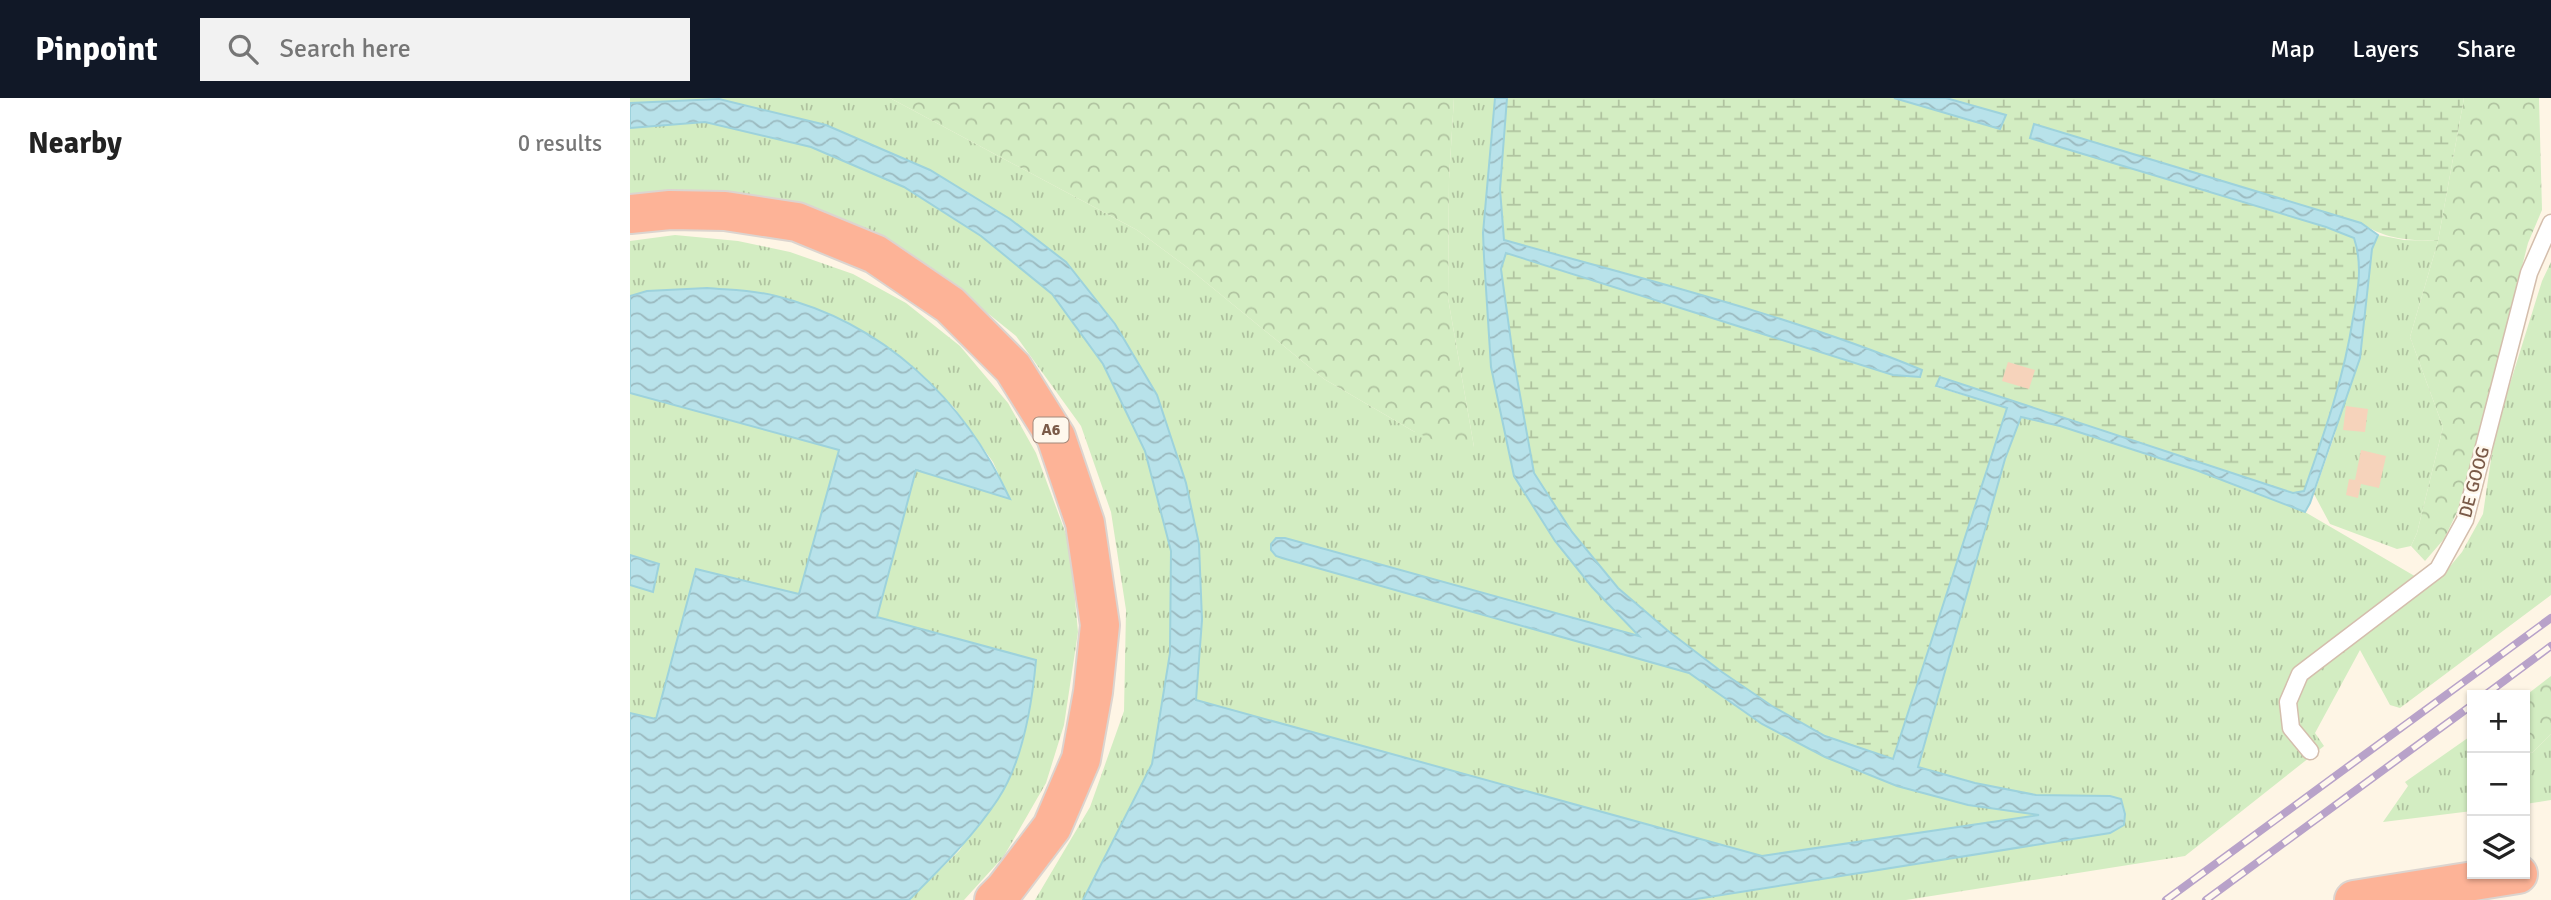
<!DOCTYPE html>
<meta charset="utf-8">
<style>
:root{--surface:#fff;--page:#f2f2f2;--text:#222;--muted:#767676;--line:#e0e0e0;--accent:#111827}
body{margin:0;font-family:Signika,sans-serif;background:var(--page);color:var(--text)}
.controls{position:absolute;right:21px;bottom:21px;display:grid;overflow:hidden;border-radius:0px;box-shadow:0 2px 5px #0004}
.controls button{width:63px;height:63px;display:grid;place-items:center;padding:0;border:0;border-bottom:2px solid var(--line);background:var(--surface);color:var(--text);font:35px sans-serif}
.list{margin:0;padding:0;list-style:none}
h2{display:flex;justify-content:space-between;align-items:center;height:91px;margin:0;padding:0 28px;font-size:30px}
h2 small{font-size:23px;font-weight:400;color:var(--muted)}
.icon{flex:none;width:38px;height:38px;fill:none;stroke:currentColor;stroke-width:2;stroke-linecap:round;stroke-linejoin:round}
.map{position:relative;flex:none;width:1921px;height:802px;overflow:hidden}
header{display:flex;align-items:center;gap:42px;box-sizing:border-box;height:98px;padding:0 35px;background:var(--accent);color:#fff}
header strong{font-size:33px}
nav{display:flex;gap:38px;margin-inline-start:auto;font-size:24px}
.search{width:490px;height:63px;background:var(--page);display:flex;align-items:center;gap:18px;box-sizing:border-box;padding:0 24px;border-radius:0px;color:var(--muted);font-size:26px}
main{display:flex}
aside{flex:1;background:var(--surface)}
.map>svg:first-child{display:block}
</style>
<header>
<strong>Pinpoint</strong>
<div class="search"><svg class="icon" aria-label="search" viewBox="0 0 24 24"><circle cx="10" cy="10" r="6"/><path d="M15 15l6 6"/></svg>Search here</div>
<nav><a>Map</a><a>Layers</a><a>Share</a></nav>
</header>
<main>
<aside>
<h2>Nearby<small>0 results</small></h2>
<ul class="list">
</ul>
</aside>
<div class="map">
<svg width="1921" height="802" viewBox="0 0 1921 802">
<defs>
<pattern id="grass-tufts" width="24" height="20" patternUnits="userSpaceOnUse" patternTransform="scale(1.75)"><rect width="24" height="20" fill="#d3edc2"/><path d="M3 7l-1-3M5 7V3M7 7l1-3M15 17l-1-3M17 17v-4M19 17l1-3" fill="none" stroke="#b0c3a0"/></pattern>
<pattern id="forest-crowns" width="20" height="18" patternUnits="userSpaceOnUse" patternTransform="scale(1.75)"><rect width="20" height="18" fill="#d3edc2"/><path d="M2 6a3 3 0 1 1 6 0M12 15a3 3 0 1 1 6 0" fill="none" stroke="#b0c3a0"/></pattern>
<pattern id="wetland-marsh" width="20" height="14" patternUnits="userSpaceOnUse" patternTransform="scale(1.75)"><rect width="20" height="14" fill="#d3edc2"/><path d="M1 5h8M5 5V1M11 12h8M15 12V8" fill="none" stroke="#b0c3a0"/></pattern>
<pattern id="water-waves" width="16" height="10" patternUnits="userSpaceOnUse" patternTransform="scale(1.75)"><rect width="16" height="10" fill="#b8e2ea"/><path d="M0 5q4-4 8 0t8 0" fill="none" stroke="#9bbac0"/></pattern>
</defs>
<rect width="100%" height="100%" fill="#fef5e5"/>
<g fill="url(#grass-tufts)">
<polygon points="0,0 260,0 507,132 562,173 694,281 783,333 844,349 818,200 819,81 824,0 865,0 853,135 861,269 962,489 1010,539 655,440 652,460 1059,575 1132,626 1195,659 1267,688 1338,707 1413,717 1132,758 566,602 572,522 569,446 556,385 527,297 436,164 380,121 300,72 89,1 0,5"/>
<polygon points="75,24 181,49 274,89 351,138 422,196 473,266 515,353 541,453 540,555 522,666 453,802 405,802 460,709 494,613 496,512 481,414 451,328 386,238 319,184 244,135 0,103 0,30"/>
<polygon points="45,137 108,143 160,154 223,176 276,205 330,248 378,305 406,355 440,447 448,534 434,627 416,685 374,758 334,802 279,802 330,752 393,644 406,562 247,520 286,372 379,400 363,364 323,308 17,193 0,198 0,143"/>
<polygon points="1748,137 1774,142 1808,143 1780,239 1813,329 1787,435 1781,448 1767,451 1700,426 1684,396 1705,336 1742,151"/>
<polygon points="1921,164 1921,497 1770,610 1760,607 1730,552 1685,635 1694,648 1555,758 1276,802 1060,802 1480,735 1491,702 1480,698 1406,697 1345,685 1288,669 1375,361 1391,318 1430,328 1566,372 1675,414 1800,487 1811,479 1832,454 1853,416 1865,334 1912,183"/>
<polygon points="0,295 209,351 169,497 66,471 26,621 0,615 0,487 23,494 29,466 0,457"/>
<polygon points="1921,636 1921,702 1895,706 1895,652 1902,655"/>
<polygon points="1842,637 1842,713 1753,724 1778,688 1775,684"/>
</g>
<g fill="url(#forest-crowns)">
<polygon points="260,0 824,0 819,81 818,200 844,349 835,356 783,333 694,281 562,173 507,132"/>
<polygon points="1834,0 1909,0 1912,112 1898,145 1832,404 1814,441 1795,463 1781,448 1787,435 1813,329 1780,239 1808,143"/>
<polygon points="1921,578 1921,636 1902,655 1895,652 1895,598"/>
</g>
<path fill="url(#wetland-marsh)" d="M877 0H1264L1370 31 1376 17 1316 0H1834L1808 143C1778 142 1757 142 1731 125L1404 26 1400 40 1696 129 1724 140C1744 205 1696 329 1674 393L1663 395 1310 279 1306 289 1377 310 1263 662 1195 638 1142 608 1092 574 1037 532 988 490 942 434 904 375 883 258 871 171 875 155 1263 277 1289 279 1291 271 1015 181 874 142 870 91Z"/>
<g fill="url(#water-waves)" stroke="#9dd2dc" stroke-width="2">
<path d="M865 0H877L870 91 874 142C1013 181 1159 217 1292 272L1290 279 1263 277 876 155 871 171 883 258 904 375 942 434 988 490 1037 532 1092 574 1142 608 1195 638 1263 661 1377 310 1306 288 1310 279 1663 395 1674 393C1694 336 1714 280 1723 220 1728 193 1733 167 1724 140L1696 129 1400 40 1404 26 1731 125 1748 137 1742 151 1730 260 1680 405 1675 414 1566 372 1430 328 1391 319 1375 361 1288 669 1345 685 1406 697 1480 698 1491 701 1495 716 1494 727 1480 735 1060 802H453L522 666 540 555 541 453 515 353 473 266 422 196 351 138 274 89 181 49 75 24 0 30V5L89 1 196 27 300 72 380 121 436 164 485 226 527 297 556 385 569 446 572 522 566 602 1132 758 1409 717 1338 707 1267 688 1195 659 1132 626 1059 575 652 460 646 458 641 452V446L646 440H655L1009 538 962 489 925 443 884 378 861 269 854 159 853 135Z"/>
<polygon points="1264,0 1316,0 1376,17 1370,31"/>
<path d="M77 190C99 192 124 192 146 198 254 225 334 301 380 401L286 372 247 519 406 562C402 607 393 663 368 701 343 739 311 770 279 802H0V615L26 621 66 471 169 496 209 352 0 295V198L17 193Z"/>
<polygon points="0,457 29,466 23,494 0,487"/>
</g>
<g fill="#f6d3bb">
<polygon points="1378,264 1405,272 1399,291 1372,283"/>
<polygon points="1716,308 1738,311 1735,334 1713,332"/>
<polygon points="1731,352 1756,358 1749,390 1731,386 1728,400 1716,397 1719,381 1725,382"/>
</g>
<g fill="none" stroke-linecap="round" stroke-linejoin="round">
<g stroke="#d4bead" stroke-width="19">
<polyline id="lane" points="1680,653 1661,630 1658,604 1670,576 1808,471 1835,422 1899,175 1921,125"/>
</g>
<g stroke="#dcd4cf" stroke-width="42">
<g id="highway">
<polyline points="0,116 40,112 95,113 167,124 245,156 320,207 383,270 426,339 455,425 470,527 463,594 451,661 422,729 375,791 364,802"/>
<polyline points="1724,802 1888,776"/>
</g>
</g>
<use href="#lane" stroke="#fff" stroke-width="16"/>
<use href="#highway" stroke="#fdb397" stroke-width="38"/>
<g stroke="#b8a2c9" stroke-width="8">
<g id="rail">
<polyline points="1855,597 1921,548"/>
<polyline points="1536,802 1921,520"/>
<polyline points="1576,802 1842,607"/>
</g>
</g>
<use href="#rail" stroke="#fff8ed" stroke-width="5" stroke-dasharray="16" stroke-linecap="butt"/>
</g>
<g text-anchor="middle" dominant-baseline="central" stroke-width="5" stroke-linejoin="round" paint-order="stroke">
<rect fill="#fff8ed" stroke="#a2897a" stroke-width="2" x="403.5" y="319.5" width="35" height="25" rx="5"/>
<g font-size="16" font-weight="bold" fill="#7a5a48">
<text x="421" y="332">A6</text>
</g>
<g font-size="18" fill="#7a5a48" stroke="#fff8ed">
<text transform="translate(1844 384) rotate(-75)">DE GOOG</text>
</g>
</g>
</svg>
<div class="controls">
<button>+</button>
<button>−</button>
<button><svg class="icon" aria-label="layers" viewBox="0 0 24 24"><path d="M12 4l9 5-9 5-9-5zM3 14l9 5 9-5"/></svg></button>
</div>
</div>
</main>
